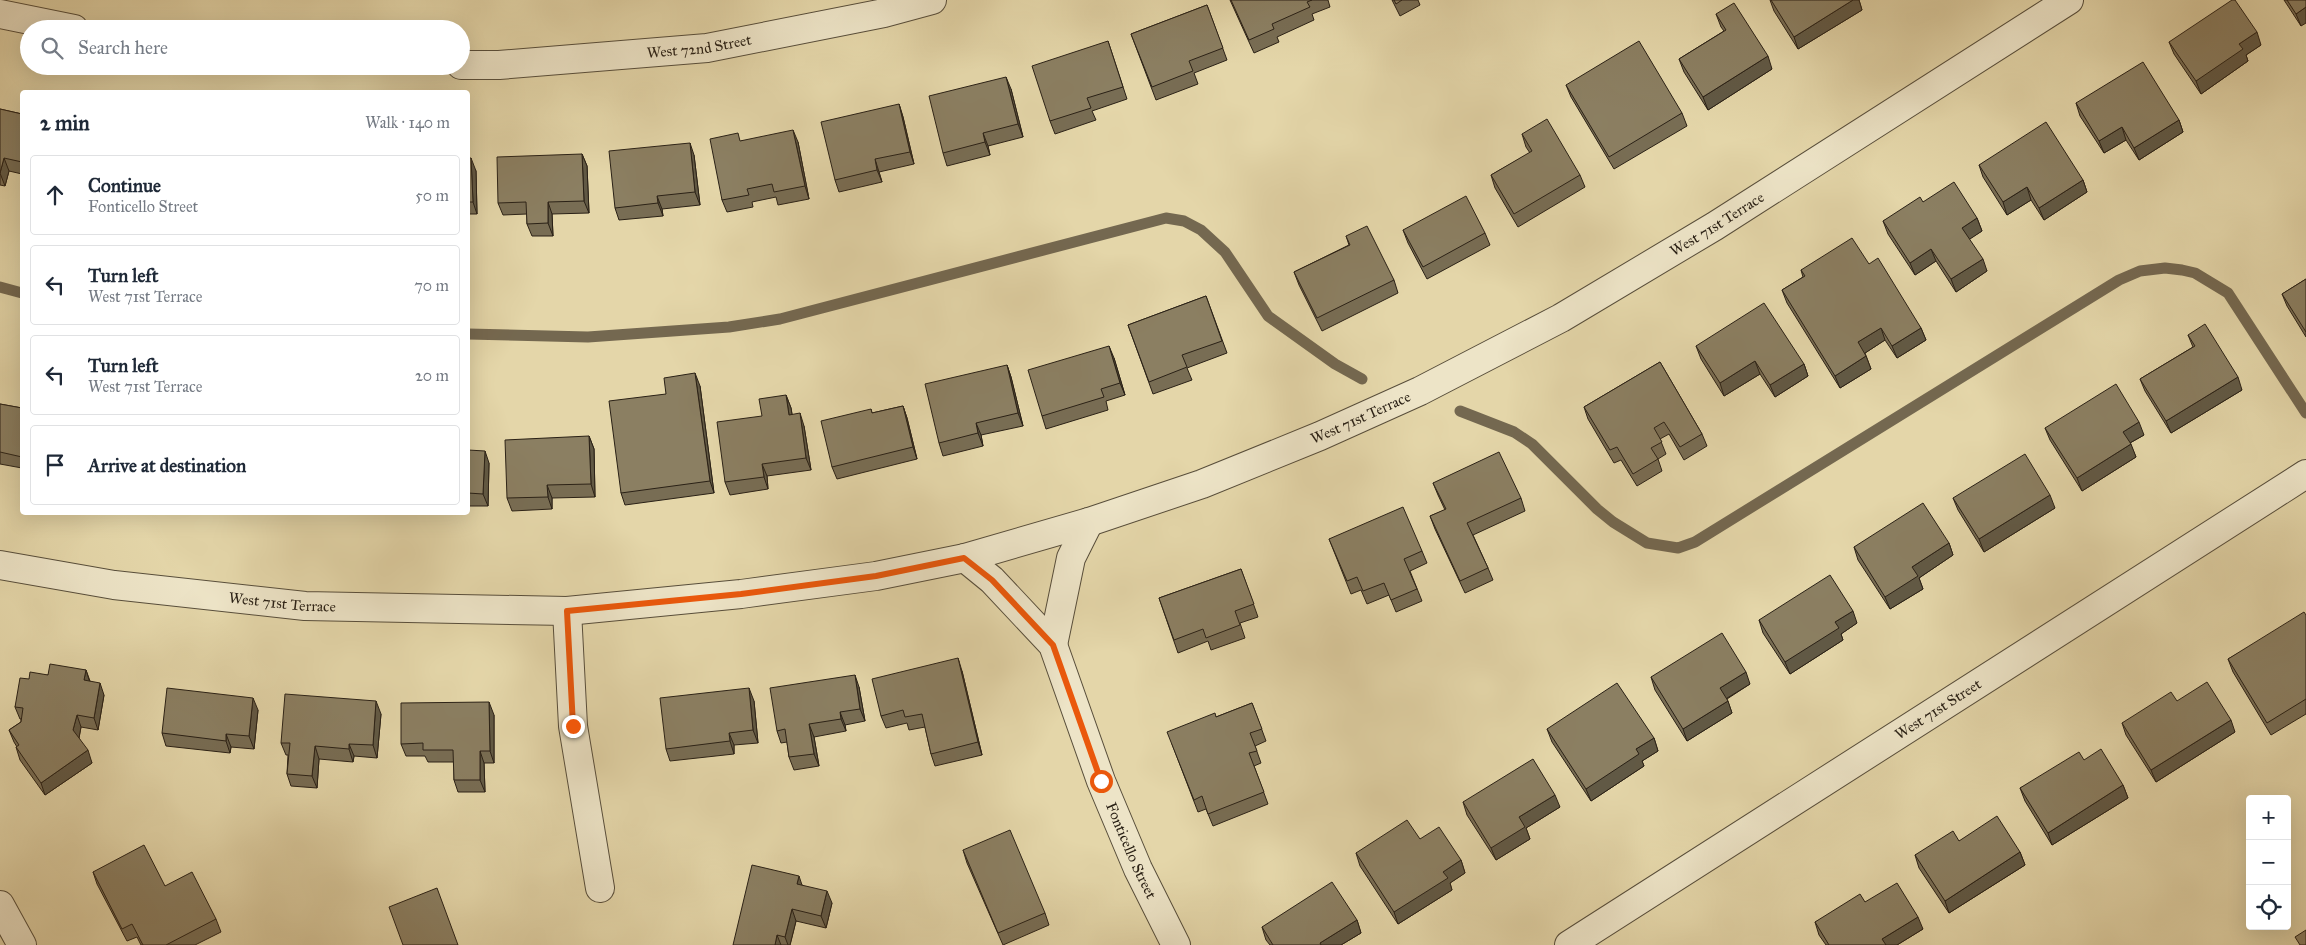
<!DOCTYPE html>
<meta charset="utf-8">
<style>
:root{--surface:#fff;--page:#f2f2f3;--text:#1f2937;--muted:#747a83;--line:#e0e1e3}
body{margin:0;font-family:"IM FELL Great Primer",serif;background:var(--page);color:var(--text)}
.controls{position:absolute;right:15px;bottom:15px;display:grid;overflow:hidden;border-radius:5px;box-shadow:0 5px 20px #0002}
.controls button{width:45px;height:45px;display:grid;place-items:center;padding:0;border:0;border-bottom:1px solid var(--line);background:var(--surface);color:var(--text);font:25px sans-serif}
.stop{position:absolute;width:15px;height:15px;margin:-11px;border:4px solid #ea580c;border-radius:50%;background:#fff}
.stop.end{background:#ea580c;border-color:#fff;box-shadow:0 1px 5px #0008}
.list{margin:0;padding:0;list-style:none}
h2{display:flex;justify-content:space-between;align-items:center;height:65px;margin:0;padding:0 20px;font-size:21px}
h2 small{font-size:16px;font-weight:400;color:var(--muted)}
.list li{display:grid;grid-template-columns:32px 1fr auto;gap:15px;align-items:center;box-sizing:border-box;height:80px;margin:0 10px 10px;padding:0 10px;border:1px solid var(--line);border-radius:5px}
.list b{display:block;font-size:19px;white-space:nowrap}
.list p{margin:0;font-size:16px;white-space:nowrap;color:var(--muted)}
.list em{font-size:16px;font-style:normal;color:var(--muted)}
.icon{flex:none;width:28px;height:28px;fill:none;stroke:currentColor;stroke-width:2;stroke-linecap:round;stroke-linejoin:round}
.map{position:relative;flex:none;width:2306px;height:945px;overflow:hidden}
.search{position:absolute;background:var(--surface);box-shadow:0 5px 20px #0002;left:20px;top:20px;width:450px;height:55px;display:flex;align-items:center;gap:12px;box-sizing:border-box;padding:0 18px;border-radius:28px;color:var(--muted);font-size:19px}
.panel{position:absolute;background:var(--surface);box-shadow:0 5px 20px #0002;left:20px;top:90px;width:450px;height:425px;border-radius:5px}
.map>svg:first-child{display:block}
</style>
<div class="map">
<svg width="2306" height="945" viewBox="0 0 2306 945">
<rect width="100%" height="100%" fill="#e4d6a9"/>
<filter id="stains"><feTurbulence type="fractalNoise" baseFrequency=".004" numOctaves="4"/><feColorMatrix values="0 0 0 0 .2 0 0 0 0 .09 0 0 0 0 .02 0 0 0 .5 -.17"/></filter>
<radialGradient id="worn" r=".72"><stop offset=".6" stop-color="#630" stop-opacity="0"/><stop offset="1" stop-color="#630" stop-opacity=".3"/></radialGradient>
<g fill="none" stroke-linecap="round" stroke-linejoin="round">
<g stroke="#746850" stroke-width="11">
<polyline points="0,287 22,293"/>
<polyline points="468,334 588,337 729,327 780,319 1166,218 1184,221 1201,230 1225,252 1268,316 1335,364 1362,379"/>
<polyline points="1460,411 1514,432 1532,444 1597,509 1613,522 1647,543 1678,548 1695,542 2119,280 2140,271 2165,268 2182,270 2195,273 2228,293 2306,413"/>
</g>
<g stroke="#584e3b" stroke-width="30">
<g id="minor">
<polyline points="0,14 74,29"/>
<path id="s1" d="M461 65H499L707 48 884 13 932 0"/>
<path id="s2" d="M965 558 992 580 1053 645 1101 781 1138 869 1176 945"/>
<path id="s3" d="M0 565 114 585 305 606 567 611 741 594 876 576 965 558 1089 522 1202 484 1320 436 1420 391 1561 318 1715 226 2069 0"/>
<polyline points="567,611 573,726 600,888"/>
<polyline points="1053,645 1071,558 1089,522"/>
<polyline points="0,905 22,945"/>
</g>
</g>
<g stroke="#584e3b" stroke-width="30">
<g id="tertiary">
<path id="s4" d="M1569 945 2306 474"/>
</g>
</g>
<use href="#minor" stroke="#ede4c7" stroke-width="28"/>
<use href="#tertiary" stroke="#ede4c7" stroke-width="28"/>
</g>
<g fill="#786d54" stroke="#2a2116">
<polygon points="1230,0 1328,0 1330,7 1312,14 1314,20 1277,37 1279,42 1254,53"/>
<polygon points="1392,0 1418,0 1420,5 1400,16"/>
<polygon points="1770,0 1859,0 1862,10 1798,49 1774,11"/>
<polygon points="2284,0 2306,0 2301,26"/>
<polygon points="1207,5 1227,60 1194,73 1198,84 1156,100 1131,34"/>
<polygon points="1716,14 1772,69 1708,110 1684,72 1679,59 1724,31 1721,27"/>
<polygon points="1108,41 1127,99 1092,111 1096,120 1055,134 1050,121"/>
<polygon points="2169,42 2261,45 2246,55 2248,61 2201,94 2174,54"/>
<polygon points="1566,85 1682,113 1687,126 1614,169 1571,97"/>
<polygon points="1011,89 1023,137 988,146 990,155 947,166 943,153"/>
<polygon points="2076,103 2179,120 2183,132 2139,160 2126,140 2104,153 2080,116"/>
<polygon points="899,104 903,117 914,164 879,172 882,182 839,192 835,180"/>
<polygon points="0,109 22,114 22,174 9,171 5,186 0,185"/>
<polygon points="1522,134 1580,175 1585,187 1518,227 1495,188 1491,175 1530,153 1526,147"/>
<polygon points="741,141 798,142 809,199 778,205 776,197 752,202 753,207 727,212 722,200"/>
<polygon points="582,154 587,166 589,213 552,214 553,236 532,236 527,224 527,214 503,215 498,203"/>
<polygon points="694,155 700,205 662,209 663,216 619,220 615,208"/>
<polygon points="468,158 476,171 477,214 468,214"/>
<polygon points="1979,165 2083,180 2087,192 2044,220 2031,200 2007,215 1983,177"/>
<polygon points="1923,202 1977,218 1982,231 1969,239 1987,271 1956,292 1936,261 1915,275 1888,234 1883,221"/>
<polygon points="1403,230 1485,233 1490,245 1427,279 1408,243"/>
<polygon points="1346,236 1394,280 1398,293 1322,331 1299,285 1294,272 1349,245"/>
<polygon points="1869,264 1921,328 1926,340 1897,358 1885,340 1865,353 1871,369 1840,388 1787,303 1782,290 1803,277 1801,270"/>
<polygon points="2306,279 2306,337 2287,306 2282,294"/>
<polygon points="1206,296 1227,353 1187,368 1192,380 1153,394 1128,325"/>
<polygon points="2188,335 2242,390 2171,433 2145,391 2140,379 2193,347"/>
<polygon points="1696,346 1804,364 1808,376 1775,397 1760,374 1724,396 1701,359"/>
<polygon points="1114,358 1125,395 1106,401 1108,410 1046,429 1042,416"/>
<polygon points="1660,362 1702,434 1707,446 1684,460 1669,434 1660,439 1666,454 1658,459 1662,471 1637,486 1621,460 1614,463 1588,419 1584,407"/>
<polygon points="1007,365 1011,377 1023,426 981,435 983,446 943,456 939,443"/>
<polygon points="700,386 714,493 625,505 621,493 666,394"/>
<polygon points="786,395 791,408 792,414 804,426 811,470 767,476 768,489 730,495 725,482"/>
<polygon points="0,404 22,408 22,468 0,464"/>
<polygon points="903,406 907,418 917,459 837,479 832,467 871,409 872,413"/>
<polygon points="2045,428 2144,435 2130,443 2136,457 2082,491 2050,440"/>
<polygon points="589,436 594,449 595,497 552,498 552,509 512,511 507,498"/>
<polygon points="468,450 489,463 488,506 468,506"/>
<polygon points="1433,483 1521,498 1525,511 1473,535 1488,568 1493,580 1465,593 1435,529 1430,516 1445,510 1438,495"/>
<polygon points="1953,498 2055,508 1984,552 1958,510"/>
<polygon points="1329,539 1422,551 1427,563 1410,571 1422,601 1396,612 1389,595 1367,604 1361,590 1351,594"/>
<polygon points="1949,543 1953,555 1919,578 1923,589 1890,609 1858,560 1854,547"/>
<polygon points="1241,569 1258,617 1240,623 1245,638 1211,650 1208,641 1178,653 1159,598"/>
<polygon points="2306,615 2306,714 2271,735 2233,672 2228,659"/>
<polygon points="1759,620 1857,623 1841,634 1843,640 1790,674 1763,633"/>
<polygon points="86,670 90,681 104,695 98,730 81,727 79,738 92,763 45,795 20,760 16,747 17,747 14,742 9,730 21,722 21,719 20,719 15,707 29,679 48,675"/>
<polygon points="962,671 982,755 935,766 931,754 925,727 909,730 907,723 886,728 881,716"/>
<polygon points="1651,677 1750,684 1727,699 1732,713 1687,741 1655,690"/>
<polygon points="859,687 865,721 845,725 846,731 814,737 819,766 794,770 789,757 787,742 781,743 777,731"/>
<polygon points="754,701 758,743 734,745 734,754 670,761 666,749"/>
<polygon points="2177,701 2235,732 2156,782 2126,735 2122,723"/>
<polygon points="1252,703 1266,741 1255,746 1261,763 1254,766 1268,804 1213,826 1206,809 1198,812 1172,744 1216,717"/>
<polygon points="258,710 254,749 231,747 230,753 166,746 162,733"/>
<polygon points="381,714 377,758 354,756 353,762 319,759 317,788 291,786 287,774 288,755 286,755 281,743"/>
<polygon points="494,715 494,763 484,763 485,792 458,792 454,780 454,762 428,762 425,756 406,756 401,744"/>
<polygon points="1547,729 1654,738 1658,751 1642,761 1644,766 1591,801 1552,742"/>
<polygon points="2084,760 2123,785 2128,798 2052,845 2025,801 2020,788"/>
<polygon points="1463,802 1560,807 1526,828 1530,839 1496,860 1467,815"/>
<polygon points="1420,839 1461,860 1465,873 1450,883 1452,890 1398,924 1360,866 1356,853"/>
<polygon points="1959,841 2020,852 2025,865 1949,913 1919,868 1915,855"/>
<polygon points="963,850 1045,913 1049,925 1003,945 967,863"/>
<polygon points="93,872 165,886 216,919 221,932 195,945 141,945 137,937 127,941 97,884"/>
<polygon points="802,885 832,903 826,928 796,921 790,945 733,945"/>
<polygon points="1865,902 1923,929 1897,945 1826,945 1819,935 1815,922"/>
<polygon points="1357,920 1361,933 1341,945 1270,945 1266,940 1262,927"/>
</g>
<g fill="#615945" stroke="#2a2116">
<polygon points="1853,0 1859,0 1862,10 1798,49 1794,37"/>
<polygon points="2306,7 2306,23 2301,26 2296,14"/>
<polygon points="2257,32 2261,45 2246,55 2248,61 2201,94 2196,81 2239,44"/>
<polygon points="1768,56 1772,69 1708,110 1703,97"/>
<polygon points="1006,77 1011,89 1023,137 1018,124"/>
<polygon points="899,104 903,117 914,164 910,152"/>
<polygon points="2179,120 2183,132 2139,160 2134,148"/>
<polygon points="2122,127 2126,140 2104,153 2099,141"/>
<polygon points="793,130 798,142 809,199 805,186"/>
<polygon points="983,133 988,146 990,155 985,142"/>
<polygon points="690,143 694,155 700,205 695,192"/>
<polygon points="582,154 587,166 589,213 584,201"/>
<polygon points="4,158 9,171 5,186 0,173"/>
<polygon points="471,158 476,171 477,214 473,202"/>
<polygon points="875,159 879,172 882,182 877,170"/>
<polygon points="2083,180 2087,192 2044,220 2039,208"/>
<polygon points="2027,187 2031,200 2007,215 2003,202"/>
<polygon points="657,196 662,209 663,216 658,203"/>
<polygon points="548,202 552,214 553,236 548,223"/>
<polygon points="1977,218 1982,231 1967,241 1962,228"/>
<polygon points="1931,249 1936,261 1915,275 1910,263"/>
<polygon points="1983,259 1987,271 1956,292 1951,279"/>
<polygon points="1881,328 1885,340 1862,355 1858,342"/>
<polygon points="1921,328 1926,340 1897,358 1892,346"/>
<polygon points="1109,346 1114,358 1125,395 1120,383"/>
<polygon points="1866,356 1871,369 1840,388 1835,376"/>
<polygon points="1755,361 1760,374 1724,396 1720,383"/>
<polygon points="1804,364 1808,376 1775,397 1770,385"/>
<polygon points="1007,365 1011,377 1023,426 1018,413"/>
<polygon points="695,373 700,386 714,493 710,481"/>
<polygon points="2238,377 2242,390 2171,433 2166,421"/>
<polygon points="786,395 791,408 794,427 789,415"/>
<polygon points="903,406 907,418 917,459 913,447"/>
<polygon points="800,413 804,426 811,470 806,458"/>
<polygon points="2139,422 2144,435 2128,444 2123,432"/>
<polygon points="976,423 981,435 983,446 978,433"/>
<polygon points="589,436 594,449 595,497 591,484"/>
<polygon points="2131,444 2136,457 2082,491 2077,478"/>
<polygon points="485,451 489,463 488,506 483,494"/>
<polygon points="762,464 767,476 768,489 764,477"/>
<polygon points="547,485 552,498 552,509 548,497"/>
<polygon points="2050,495 2055,508 1984,552 1979,539"/>
<polygon points="1949,543 1953,555 1919,578 1923,589 1890,609 1885,597 1912,567"/>
<polygon points="1853,611 1857,623 1841,634 1843,640 1790,674 1785,662 1835,622"/>
<polygon points="958,658 962,671 982,755 978,742"/>
<polygon points="86,670 90,683 84,680"/>
<polygon points="1746,672 1750,684 1724,700 1720,688"/>
<polygon points="855,675 859,687 865,721 860,709"/>
<polygon points="100,683 104,695 98,730 94,718"/>
<polygon points="749,688 754,701 758,743 753,730"/>
<polygon points="253,698 258,710 254,749 249,736"/>
<polygon points="376,701 381,714 377,758 373,745"/>
<polygon points="1728,701 1732,713 1687,741 1683,729"/>
<polygon points="489,702 494,715 494,763 490,751"/>
<polygon points="840,712 845,725 846,731 841,719"/>
<polygon points="77,715 81,727 78,743 73,730"/>
<polygon points="2231,720 2235,732 2156,782 2151,770"/>
<polygon points="809,724 814,737 819,766 814,754"/>
<polygon points="729,733 734,745 734,754 730,741"/>
<polygon points="226,734 231,747 230,753 226,741"/>
<polygon points="1654,738 1658,751 1642,761 1644,766 1591,801 1586,789 1636,749"/>
<polygon points="349,744 354,756 353,762 349,749"/>
<polygon points="315,746 319,759 317,788 312,776"/>
<polygon points="88,750 92,763 45,795 41,783"/>
<polygon points="480,751 484,763 485,792 480,780"/>
<polygon points="2123,785 2128,798 2052,845 2048,833"/>
<polygon points="1555,795 1560,807 1526,828 1530,839 1496,860 1491,848 1519,817"/>
<polygon points="2020,852 2025,865 1949,913 1945,901"/>
<polygon points="1461,860 1465,873 1450,883 1452,890 1398,924 1394,912 1443,872"/>
<polygon points="799,876 803,888 797,884"/>
<polygon points="827,891 832,903 826,928 821,916"/>
<polygon points="792,909 796,921 790,945 788,945 785,937"/>
<polygon points="1918,917 1923,929 1897,945 1885,945 1882,939"/>
<polygon points="1357,920 1361,933 1341,945 1320,945 1320,943"/>
<polygon points="777,935 781,945 775,945"/>
</g>
<g fill="#8b7f62" stroke="#2a2116">
<polygon points="1231,0 1312,0 1307,2 1310,7 1272,24 1274,29 1249,40"/>
<polygon points="1394,0 1402,0 1396,4"/>
<polygon points="1771,0 1853,0 1794,37"/>
<polygon points="2232,0 2235,0 2257,32 2239,44 2243,49 2196,81 2169,42"/>
<polygon points="2287,0 2306,0 2306,7 2296,14"/>
<polygon points="1734,3 1768,56 1703,97 1679,59 1726,30 1716,14"/>
<polygon points="1207,5 1223,48 1189,61 1193,71 1152,87 1131,34"/>
<polygon points="1108,41 1123,87 1087,98 1091,108 1050,121 1032,66"/>
<polygon points="1639,41 1682,113 1609,157 1566,85"/>
<polygon points="2143,62 2179,120 2134,148 2122,127 2099,141 2076,103"/>
<polygon points="1006,77 1018,124 983,133 985,142 943,153 929,96"/>
<polygon points="899,104 910,152 875,159 877,170 835,180 821,122"/>
<polygon points="0,109 22,114 22,162 4,158 0,173"/>
<polygon points="1547,119 1580,175 1514,214 1491,175 1532,151 1522,134"/>
<polygon points="2046,122 2083,180 2039,208 2027,187 2003,202 1979,165"/>
<polygon points="793,130 805,186 774,192 772,184 747,189 749,195 722,200 710,139 738,133 740,141"/>
<polygon points="690,143 695,192 657,196 658,203 615,208 609,151"/>
<polygon points="582,154 584,201 548,202 548,223 527,224 526,202 498,203 497,157"/>
<polygon points="468,158 471,158 473,202 468,202"/>
<polygon points="1954,182 1977,218 1962,228 1983,259 1951,279 1931,249 1910,263 1883,221 1920,197 1923,202"/>
<polygon points="1466,196 1485,233 1423,267 1403,230"/>
<polygon points="1367,226 1394,280 1317,318 1294,272 1350,245 1346,236"/>
<polygon points="1852,238 1869,264 1878,258 1921,328 1892,346 1881,328 1858,342 1866,356 1835,376 1782,290 1805,276 1801,270"/>
<polygon points="2306,279 2306,332 2282,294"/>
<polygon points="1206,296 1222,341 1182,355 1187,367 1149,382 1128,325"/>
<polygon points="1764,303 1804,364 1770,385 1755,361 1720,383 1696,346"/>
<polygon points="2205,324 2238,377 2166,421 2140,379 2195,346 2188,335"/>
<polygon points="1109,346 1120,383 1101,389 1104,397 1042,416 1028,370"/>
<polygon points="1660,362 1702,434 1680,447 1664,422 1654,428 1662,442 1651,448 1658,459 1633,474 1617,447 1610,450 1584,407"/>
<polygon points="1007,365 1018,413 976,423 978,433 939,443 925,384"/>
<polygon points="695,373 710,481 621,493 609,401 666,394 664,378"/>
<polygon points="2116,384 2139,422 2123,432 2131,444 2077,478 2045,428"/>
<polygon points="786,395 789,415 800,413 806,458 762,464 764,477 725,482 717,422 762,416 759,399"/>
<polygon points="0,404 22,408 22,457 0,452"/>
<polygon points="903,406 913,447 832,467 821,421 871,409 872,413"/>
<polygon points="589,436 591,484 547,485 548,497 507,498 505,440"/>
<polygon points="468,450 485,451 483,494 468,493"/>
<polygon points="1499,452 1521,498 1467,523 1488,568 1460,581 1430,516 1446,509 1433,483"/>
<polygon points="2025,454 2050,495 1979,539 1953,498"/>
<polygon points="1923,503 1949,543 1912,567 1918,576 1885,597 1854,547"/>
<polygon points="1403,507 1422,551 1404,559 1417,589 1391,600 1384,583 1363,591 1357,577 1347,581 1329,539"/>
<polygon points="1241,569 1254,604 1235,611 1240,625 1206,638 1203,629 1174,640 1159,598"/>
<polygon points="1830,575 1853,611 1835,622 1839,628 1785,662 1759,620"/>
<polygon points="2304,612 2306,615 2306,699 2267,723 2228,659"/>
<polygon points="1722,633 1746,672 1720,688 1728,701 1683,729 1651,677"/>
<polygon points="958,658 978,742 931,754 922,714 905,717 903,710 881,716 872,679"/>
<polygon points="50,664 86,670 84,680 100,683 94,718 77,715 73,730 88,750 41,783 16,747 19,745 9,730 21,722 23,708 15,707 20,678 29,679 30,672 48,675"/>
<polygon points="855,675 860,709 840,712 841,719 809,724 814,754 789,757 785,729 777,731 770,688"/>
<polygon points="2207,682 2231,720 2151,770 2122,723 2171,692 2177,701"/>
<polygon points="1617,683 1654,738 1636,749 1639,754 1586,789 1547,729"/>
<polygon points="167,688 253,698 249,736 226,734 226,741 162,733"/>
<polygon points="749,688 753,730 729,733 730,741 666,749 660,698"/>
<polygon points="285,694 376,701 373,745 349,744 349,749 315,746 312,776 287,774 290,743 281,743"/>
<polygon points="489,702 490,751 480,751 480,780 454,780 453,750 423,750 423,743 401,744 401,703"/>
<polygon points="1252,703 1262,729 1250,733 1257,751 1249,753 1264,792 1208,814 1202,796 1194,800 1167,732 1215,713 1216,717"/>
<polygon points="2101,749 2123,785 2048,833 2020,788 2079,752 2084,760"/>
<polygon points="1533,759 1555,795 1519,817 1525,827 1491,848 1463,802"/>
<polygon points="1997,816 2020,852 1945,901 1915,855 1953,831 1959,841"/>
<polygon points="1407,820 1420,839 1439,827 1461,860 1443,872 1448,878 1394,912 1356,853"/>
<polygon points="1010,830 1045,913 998,933 963,850"/>
<polygon points="144,845 165,886 192,872 216,919 166,945 143,945 132,924 122,929 93,872"/>
<polygon points="752,865 799,876 797,884 827,891 821,916 792,909 785,937 777,935 775,945 733,945"/>
<polygon points="1332,882 1357,920 1320,943 1321,945 1273,945 1262,927"/>
<polygon points="1897,883 1918,917 1882,939 1886,945 1829,945 1815,922 1860,894 1865,902"/>
<polygon points="437,888 458,945 403,945 389,907"/>
<polygon points="2306,930 2306,945 2300,945 2295,937"/>
</g>
<g fill="none" stroke-linecap="round" stroke-linejoin="round">
<polyline stroke="#ea580c" stroke-width="6" points="573,726 567,611 741,594 876,576 964,558 992,580 1053,645 1101,781"/>
</g>
<g text-anchor="middle" dominant-baseline="central" stroke-width="4" stroke-linejoin="round" paint-order="stroke">
<g font-size="15" fill="#2a2116" stroke="#ede4c7">
<text stroke="none"><textPath href="#s1" startOffset="239">West 72nd Street</textPath></text>
<text stroke="none"><textPath href="#s3" startOffset="1798">West 71st Terrace</textPath></text>
<text stroke="none"><textPath href="#s3" startOffset="1392">West 71st Terrace</textPath></text>
<text stroke="none"><textPath href="#s3" startOffset="285">West 71st Terrace</textPath></text>
<text stroke="none"><textPath href="#s4" startOffset="438">West 71st Street</textPath></text>
<text stroke="none"><textPath href="#s2" startOffset="344">Fonticello Street</textPath></text>
</g>
</g>
<rect width="100%" height="100%" filter="url(#stains)"/>
<rect width="100%" height="100%" fill="url(#worn)"/>
</svg>
<div class="controls">
<button>+</button>
<button>−</button>
<button><svg class="icon" aria-label="locate" viewBox="0 0 24 24"><circle cx="12" cy="12" r="6"/><path d="M12 2v4M12 18v4M2 12h4M18 12h4"/></svg></button>
</div>
<div class="stop" style="left:1101px;top:781px"></div>
<div class="stop end" style="left:573px;top:726px"></div>
<div class="search"><svg class="icon" aria-label="search" viewBox="0 0 24 24"><circle cx="10" cy="10" r="6"/><path d="M15 15l6 6"/></svg>Search here</div>
<section class="panel">
<h2>2 min<small>Walk · 140 m</small></h2>
<ul class="list">
<li><svg class="icon" aria-label="ahead" viewBox="0 0 24 24"><path d="M12 20V5M6 11l6-6 6 6"/></svg><div><b>Continue</b><p>Fonticello Street</p></div><em>50 m</em></li>
<li><svg class="icon" aria-label="left" viewBox="0 0 24 24"><path d="M17 20v-9H6M10 6l-5 5 5 5"/></svg><div><b>Turn left</b><p>West 71st Terrace</p></div><em>70 m</em></li>
<li><svg class="icon" aria-label="left" viewBox="0 0 24 24"><path d="M17 20v-9H6M10 6l-5 5 5 5"/></svg><div><b>Turn left</b><p>West 71st Terrace</p></div><em>20 m</em></li>
<li><svg class="icon" aria-label="arrive" viewBox="0 0 24 24"><path d="M6 21V4h12l-3 4 3 4H6"/></svg><div><b>Arrive at destination</b></div></li>
</ul>
</section>
</div>
